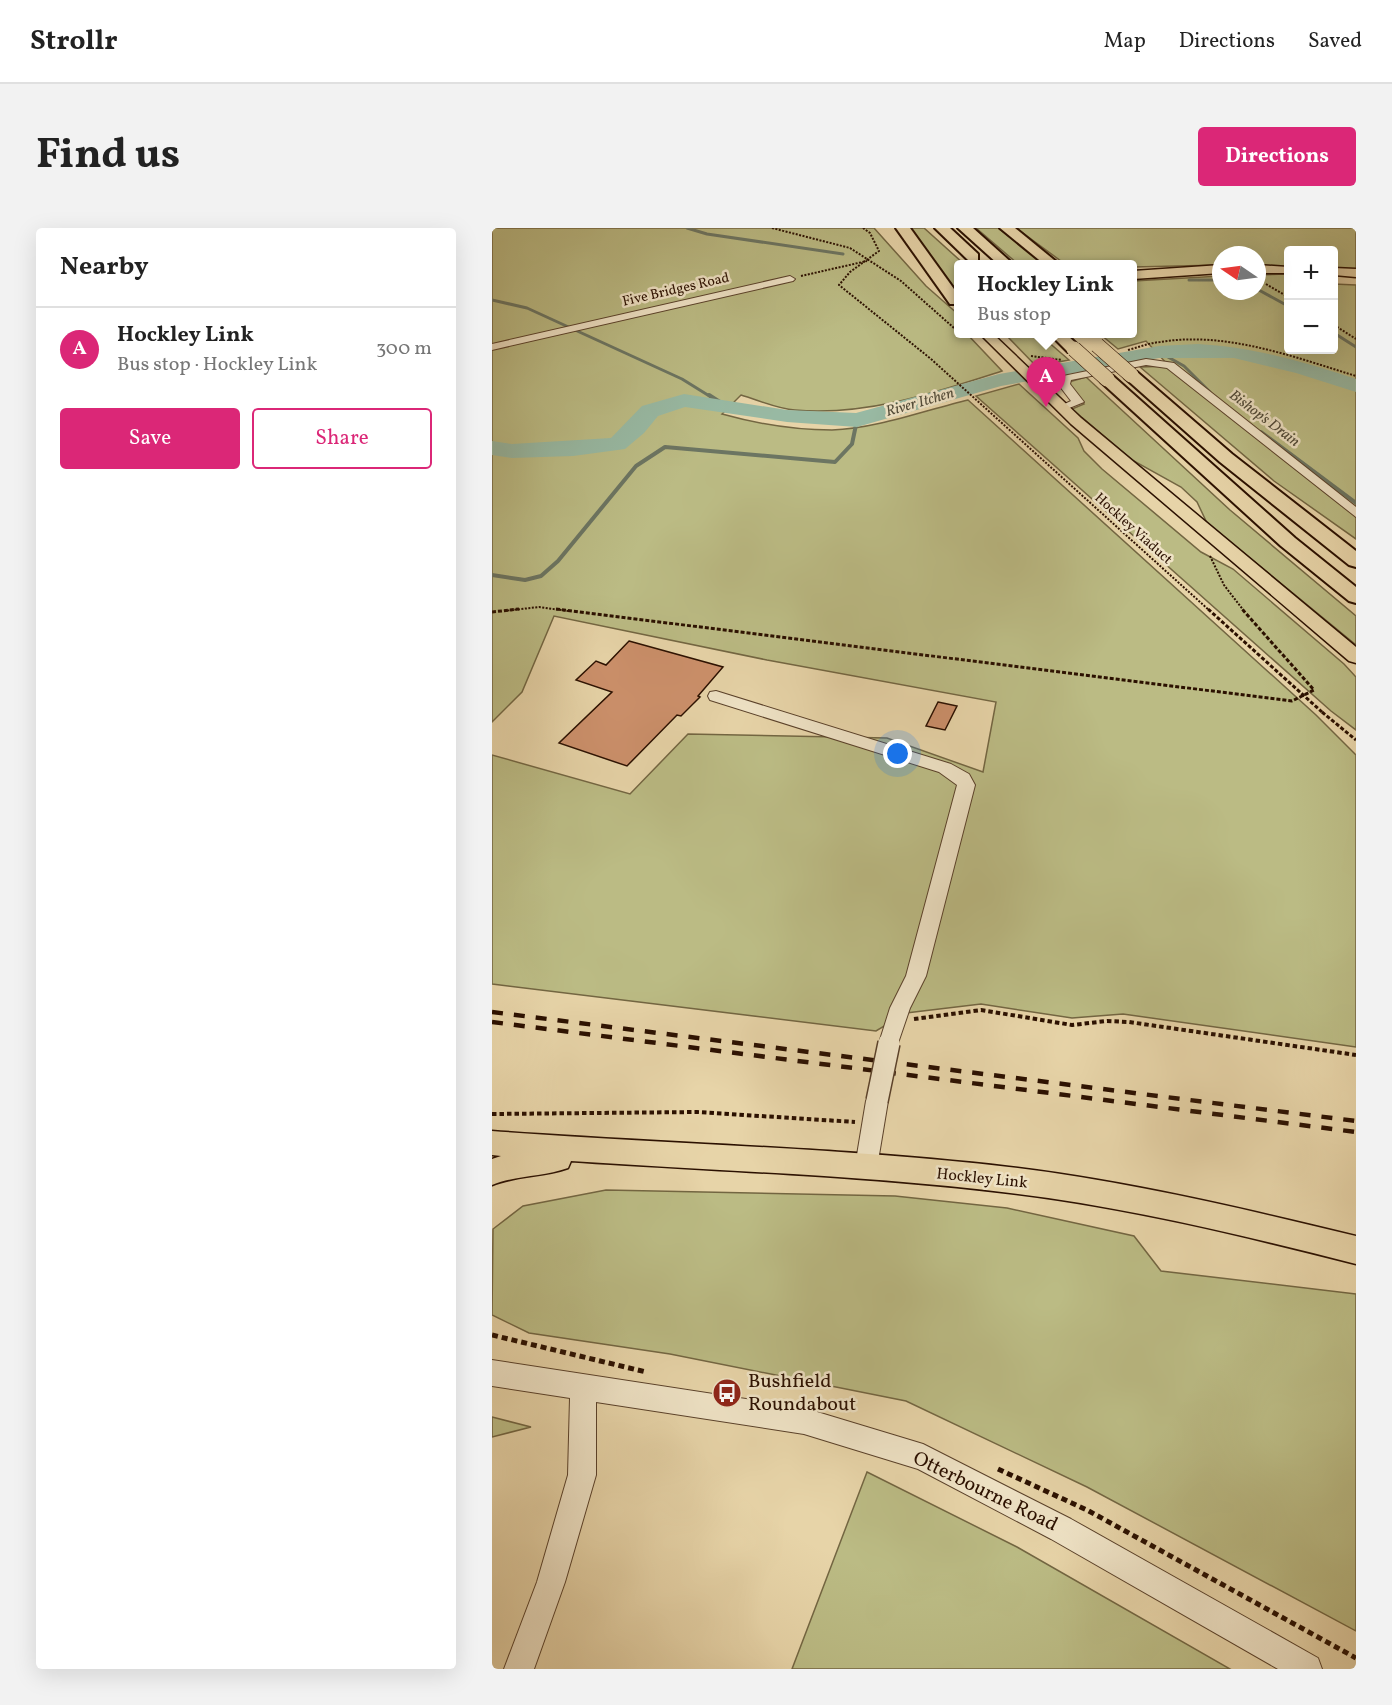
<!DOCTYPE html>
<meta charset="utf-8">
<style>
:root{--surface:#fff;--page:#f2f2f2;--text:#222;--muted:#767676;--line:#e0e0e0;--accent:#db2777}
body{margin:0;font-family:Vollkorn,serif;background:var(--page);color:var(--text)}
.controls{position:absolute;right:18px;top:18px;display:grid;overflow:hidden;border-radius:6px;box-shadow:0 6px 24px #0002}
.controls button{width:54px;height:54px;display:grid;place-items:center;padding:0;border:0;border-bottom:2px solid var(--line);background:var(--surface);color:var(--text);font:30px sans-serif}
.compass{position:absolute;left:720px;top:18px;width:54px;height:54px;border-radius:50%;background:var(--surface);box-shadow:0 6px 24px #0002;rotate:283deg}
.you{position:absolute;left:406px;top:526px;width:21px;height:21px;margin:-15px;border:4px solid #fff;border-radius:50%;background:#1a73e8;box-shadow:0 0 0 9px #1a73e833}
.badge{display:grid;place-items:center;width:39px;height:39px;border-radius:50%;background:var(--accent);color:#fff;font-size:20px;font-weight:700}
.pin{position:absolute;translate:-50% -50px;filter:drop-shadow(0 2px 3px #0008)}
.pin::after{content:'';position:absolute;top:32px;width:21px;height:18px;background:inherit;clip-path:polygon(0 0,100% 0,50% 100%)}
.popup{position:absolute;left:462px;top:32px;width:183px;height:78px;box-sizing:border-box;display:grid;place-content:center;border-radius:6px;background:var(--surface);filter:drop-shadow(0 2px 4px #0005);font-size:20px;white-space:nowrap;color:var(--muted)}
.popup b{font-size:22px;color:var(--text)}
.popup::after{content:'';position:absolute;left:50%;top:100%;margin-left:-12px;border:12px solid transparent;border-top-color:var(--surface)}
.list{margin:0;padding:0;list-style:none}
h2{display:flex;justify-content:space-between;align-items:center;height:78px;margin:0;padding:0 24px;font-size:26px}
h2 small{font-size:20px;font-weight:400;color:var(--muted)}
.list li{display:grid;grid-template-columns:39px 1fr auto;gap:18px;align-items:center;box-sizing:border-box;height:84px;padding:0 24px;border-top:2px solid var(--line)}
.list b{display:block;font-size:22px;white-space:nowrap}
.list p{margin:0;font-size:20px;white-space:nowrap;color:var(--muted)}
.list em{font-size:20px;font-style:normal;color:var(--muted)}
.actions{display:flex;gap:12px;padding:18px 24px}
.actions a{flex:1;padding:14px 0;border:2px solid var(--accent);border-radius:6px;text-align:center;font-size:21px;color:var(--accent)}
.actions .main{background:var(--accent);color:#fff}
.map{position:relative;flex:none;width:864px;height:1441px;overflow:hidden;border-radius:6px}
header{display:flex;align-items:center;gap:36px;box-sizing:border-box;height:84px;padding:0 30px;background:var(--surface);border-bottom:2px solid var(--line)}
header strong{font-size:28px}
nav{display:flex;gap:33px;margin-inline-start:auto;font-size:21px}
.intro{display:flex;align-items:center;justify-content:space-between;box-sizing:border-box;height:144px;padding:0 36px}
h1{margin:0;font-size:42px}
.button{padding:15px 27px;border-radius:6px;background:var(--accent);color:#fff;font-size:21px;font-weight:700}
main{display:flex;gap:36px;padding:0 36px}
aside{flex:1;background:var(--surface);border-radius:6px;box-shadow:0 6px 24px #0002}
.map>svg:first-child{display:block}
</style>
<header>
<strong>Strollr</strong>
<nav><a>Map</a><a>Directions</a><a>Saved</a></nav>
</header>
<div class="intro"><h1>Find us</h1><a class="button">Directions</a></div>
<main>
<aside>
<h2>Nearby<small></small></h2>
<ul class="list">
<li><span class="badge">A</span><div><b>Hockley Link</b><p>Bus stop · Hockley Link</p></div><em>300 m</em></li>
</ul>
<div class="actions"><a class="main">Save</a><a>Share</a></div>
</aside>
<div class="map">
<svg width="864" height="1441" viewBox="0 0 864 1441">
<rect width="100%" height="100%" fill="#e7d4a8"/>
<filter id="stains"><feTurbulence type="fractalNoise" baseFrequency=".00333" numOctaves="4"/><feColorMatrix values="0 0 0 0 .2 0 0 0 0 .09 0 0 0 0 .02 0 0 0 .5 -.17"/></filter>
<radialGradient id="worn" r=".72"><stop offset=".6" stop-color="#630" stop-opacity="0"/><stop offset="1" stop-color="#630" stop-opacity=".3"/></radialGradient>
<g fill="#bbbb84" stroke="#736642" stroke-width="1.5">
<path d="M0 0H382L434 58 467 87V106H475L510 143C442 165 375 188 303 182 285 181 266 172 249 167L230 186C266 196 303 202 340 202 383 201 434 182 476 172L824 487 864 527V819L631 786 580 790 489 776 414 785 384 803 0 756V527L138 566 196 506 395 510 491 544 504 474 275 432 62 388 30 464 0 494Z"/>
<polygon points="417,0 432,0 472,36 467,36 467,65 464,64"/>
<polygon points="484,0 506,0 552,36 526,36"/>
<polygon points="524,0 864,0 864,43 842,42 842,22 796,22 796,40 770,39 765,36 765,27 729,27 729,37 641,39 641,36 573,36"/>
<polygon points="796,46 796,122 842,122 842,56 864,57 864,311 782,253 648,139 677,138 654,113 626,121 608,106 641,106 641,53 729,48 729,63 765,63 765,47"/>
<polygon points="513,106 547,106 577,132 544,138"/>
<polygon points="594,149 738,282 864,388 864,417 715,295 705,274 689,259 640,232 580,181 592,176 577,159 577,154"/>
<polygon points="527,156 586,210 592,223 610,241 709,324 741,341 852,436 864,449 864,502 839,483 484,168"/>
<polygon points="114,962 403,968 515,980 642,1008 669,1043 864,1066 864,1403 595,1259 414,1173 178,1126 37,1105 0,1087 1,1001 31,978"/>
<polygon points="0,1189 39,1199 0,1209"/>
<polygon points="375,1244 525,1319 738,1441 300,1441"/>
</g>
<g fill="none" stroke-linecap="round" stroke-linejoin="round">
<g stroke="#6c7562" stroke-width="3">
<polyline points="195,0 215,6 351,26"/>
<polyline points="697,52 729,52"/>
<polyline points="765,61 796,78"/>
<polyline points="0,72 35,80 190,151 219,169"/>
<polyline points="842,105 864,119"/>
<polyline points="667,124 692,138 718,164"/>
</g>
<g stroke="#6c7562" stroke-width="4">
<polyline points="217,167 231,176"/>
<polyline points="769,204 864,275"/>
<polyline points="0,347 33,352 49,348 66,333 144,238 173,219 343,234 360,216 365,192"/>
</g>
<path fill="#98b9a3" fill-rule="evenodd" d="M706 116C761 119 812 134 864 151V164L804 145 742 130H667L509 158 365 199 295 194 193 179 166 188 152 205 133 221 81 228 20 230 0 227V213L20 216 119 210 150 178 192 166 295 182 364 185 507 146 667 118Z"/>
</g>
<g fill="#cc906b" stroke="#2b1000" stroke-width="1.5">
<polygon points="137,413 231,439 206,468 208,469 189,488 185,487 135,538 67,515 120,464 84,452 104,433 114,437"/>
<polygon points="446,474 465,478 453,502 434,498"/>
</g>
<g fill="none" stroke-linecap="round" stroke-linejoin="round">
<g stroke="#5a412a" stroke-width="2">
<g id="minor">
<polygon points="298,48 303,51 301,53 0,122 0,116"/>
<polygon points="654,131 682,135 864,279 864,289 675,140 654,137 579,152 578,156 592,174 570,183 564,180 579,173 566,156 571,148"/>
<polygon points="224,463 459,536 477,546 483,557 434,748 418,780 404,821 397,824 390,821 387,815 398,780 414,748 465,557 447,544 218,472 216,468 218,464"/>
<polygon points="385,864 393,866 396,873 385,939 382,946 374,949 366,946 363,939 374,873 377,866"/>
<polygon points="0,1132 312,1180 431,1216 579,1291 826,1430 830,1441 786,1441 559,1311 426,1241 312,1206 104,1174 104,1247 73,1354 42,1441 12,1441 45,1354 76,1247 78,1170 0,1158"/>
</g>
</g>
<g stroke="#2b1000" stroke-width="3">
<g id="major">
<polygon points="729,37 729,45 641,51 641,43"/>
<polygon points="765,37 796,39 796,45 765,45"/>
<polygon points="842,40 864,41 864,49 842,47"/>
<polygon points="488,106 501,106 589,190 864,419 864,435 857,433 579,196"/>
<path d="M0 903C172 916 345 919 517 939 634 953 749 980 864 1008V1036C750 1007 635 979 518 965 372 947 225 943 79 933L76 940C51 949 25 947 0 957V931L9 928 0 927Z"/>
</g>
</g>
<g stroke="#2b1000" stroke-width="4">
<g id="highway">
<polygon points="404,0 418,0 467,68 467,76 458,76"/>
<polygon points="443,0 458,0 486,26 486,32 476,32"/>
<polygon points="466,0 481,0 521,36 506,36"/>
<polygon points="508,0 523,0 567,36 552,36"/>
<polygon points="558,106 574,106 590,121 588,124 576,124"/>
<polygon points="639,142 645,144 740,226 864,323 864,339 857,337 728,234 633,150 631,147 633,144"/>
<polygon points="615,146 621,148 803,310 864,359 864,375 857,373 789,318 609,154 607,151 609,148"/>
</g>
</g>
<g stroke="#2b1000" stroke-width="2" stroke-dasharray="2 1.5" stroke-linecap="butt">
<polyline points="280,0 358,20 409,53 462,100 467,101"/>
<polyline points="371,0 378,5 387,23 358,44 347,57 439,131"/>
<polyline points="309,48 375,33"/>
<polyline points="774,56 796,69"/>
<polyline points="842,97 864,111"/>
<path d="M636 122C647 119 657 115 668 114 734 103 802 129 864 148"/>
<polyline points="539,128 570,132"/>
<polyline points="718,328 732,357 752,383"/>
<polyline points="12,383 47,379 76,383"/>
</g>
<g stroke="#2b1000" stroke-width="3" stroke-dasharray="4 2" stroke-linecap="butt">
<polyline points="64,381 800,473 822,462 750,381"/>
<polyline points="0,384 27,381"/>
<polyline points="830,484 864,512"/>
</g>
<g stroke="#2b1000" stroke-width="4" stroke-dasharray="4.5 3" stroke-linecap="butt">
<polyline points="422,791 489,782 580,797 615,793 637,794 864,827"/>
<polyline points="0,886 205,884 363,894"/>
</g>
<g stroke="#2b1000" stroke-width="5" stroke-dasharray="6 4" stroke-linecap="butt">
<polyline points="0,1107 154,1144"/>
<polyline points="506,1241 595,1282 864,1430"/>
</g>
<use href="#minor" fill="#efe3c6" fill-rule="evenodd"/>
<use href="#major" fill="#e7d4a8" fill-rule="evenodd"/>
<use href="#highway" fill="#e7d4a8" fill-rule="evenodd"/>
<g stroke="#2b1000" stroke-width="4.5" stroke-dasharray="11 11" stroke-linecap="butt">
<polyline points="0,784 864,893"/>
<polyline points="0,794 864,904"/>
</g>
<g stroke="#5a412a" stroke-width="24" stroke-linecap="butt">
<polyline id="minor-bridge" points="385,873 397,815"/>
</g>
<g stroke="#2b1000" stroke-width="16" stroke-linecap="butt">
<g id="highway-bridge">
<polyline points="605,117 639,147"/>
<polyline points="582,121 615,151"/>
</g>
</g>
<polyline stroke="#2b1000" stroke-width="2" stroke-dasharray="2 1.5" stroke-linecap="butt" points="439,131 718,383"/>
<polyline stroke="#2b1000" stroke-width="3" stroke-dasharray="4 2" stroke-linecap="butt" points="716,381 830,484"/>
<use href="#minor-bridge" stroke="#efe3c6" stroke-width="21"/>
<use href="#highway-bridge" stroke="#e7d4a8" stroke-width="15"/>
</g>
<defs>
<g id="bus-disc" transform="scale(1.5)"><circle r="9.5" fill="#8f2418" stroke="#efe3c6"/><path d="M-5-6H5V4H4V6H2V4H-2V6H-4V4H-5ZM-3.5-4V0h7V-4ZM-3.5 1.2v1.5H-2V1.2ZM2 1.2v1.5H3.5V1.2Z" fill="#fff"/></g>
</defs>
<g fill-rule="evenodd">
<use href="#bus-disc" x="235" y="1165"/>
</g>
<g text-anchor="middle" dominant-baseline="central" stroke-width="5" stroke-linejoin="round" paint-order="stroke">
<g font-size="14" fill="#2b1000" stroke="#efe3c6">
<text transform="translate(184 62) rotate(-13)">Five Bridges Road</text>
<text transform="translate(641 301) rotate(42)">Hockley Viaduct</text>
</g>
<g font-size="15" font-style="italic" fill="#514b39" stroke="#efe3c6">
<text transform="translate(428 175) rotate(-16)">River Itchen</text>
<text transform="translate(772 191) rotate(37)">Bishop's Drain</text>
</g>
<g font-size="16" fill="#2b1000" stroke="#efe3c6">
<text transform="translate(490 951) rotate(6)">Hockley Link</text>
</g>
<g font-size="20" fill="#2b1000" stroke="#efe3c6" text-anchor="start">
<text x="256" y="1154">Bushfield<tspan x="256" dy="23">Roundabout</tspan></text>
</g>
<g font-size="20" fill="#2b1000" stroke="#efe3c6">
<text transform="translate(493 1264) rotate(26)">Otterbourne Road</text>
</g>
</g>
<rect width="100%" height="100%" filter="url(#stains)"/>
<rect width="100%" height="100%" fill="url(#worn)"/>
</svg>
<div class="controls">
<button>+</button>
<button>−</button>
</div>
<svg class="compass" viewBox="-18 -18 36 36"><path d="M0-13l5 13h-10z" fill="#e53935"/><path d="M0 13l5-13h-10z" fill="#767676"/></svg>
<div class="you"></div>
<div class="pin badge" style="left:554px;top:179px">A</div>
<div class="popup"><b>Hockley Link</b>Bus stop</div>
</div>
</main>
